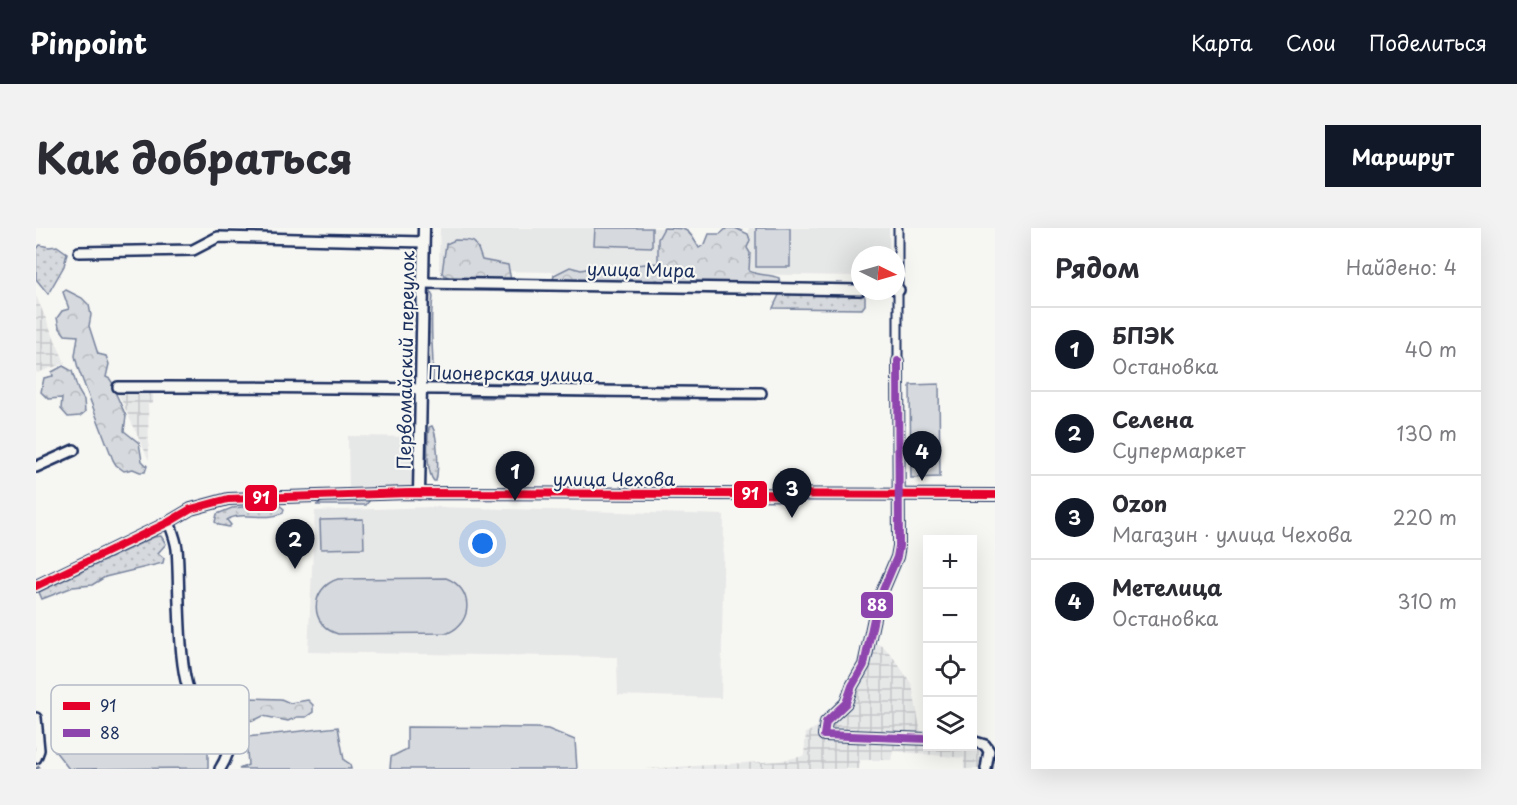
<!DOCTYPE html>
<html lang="ru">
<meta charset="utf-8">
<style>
:root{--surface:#fff;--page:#f2f2f3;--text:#2b2b33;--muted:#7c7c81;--line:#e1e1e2;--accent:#111827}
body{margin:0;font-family:"Playpen Sans",sans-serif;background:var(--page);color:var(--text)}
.controls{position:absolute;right:18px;bottom:18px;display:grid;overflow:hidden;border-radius:0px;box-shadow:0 6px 24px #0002}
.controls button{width:54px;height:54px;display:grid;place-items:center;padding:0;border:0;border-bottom:2px solid var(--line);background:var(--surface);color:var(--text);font:30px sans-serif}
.compass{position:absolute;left:815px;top:18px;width:54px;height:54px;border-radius:50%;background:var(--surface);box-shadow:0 6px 24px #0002;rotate:95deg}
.you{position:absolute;left:447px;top:316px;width:21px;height:21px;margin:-15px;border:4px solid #fff;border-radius:50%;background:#1a73e8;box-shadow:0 0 0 9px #1a73e833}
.badge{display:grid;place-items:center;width:39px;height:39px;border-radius:50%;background:var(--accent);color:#fff;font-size:20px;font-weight:700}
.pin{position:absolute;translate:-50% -50px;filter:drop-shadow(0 2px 3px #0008)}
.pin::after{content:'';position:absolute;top:32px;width:21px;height:18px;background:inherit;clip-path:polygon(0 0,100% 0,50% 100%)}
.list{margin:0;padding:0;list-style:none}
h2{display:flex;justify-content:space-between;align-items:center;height:78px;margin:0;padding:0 24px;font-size:26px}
h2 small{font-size:20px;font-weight:400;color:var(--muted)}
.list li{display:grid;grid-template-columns:39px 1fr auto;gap:18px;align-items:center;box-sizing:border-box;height:84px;padding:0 24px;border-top:2px solid var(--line)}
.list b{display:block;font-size:22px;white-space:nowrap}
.list p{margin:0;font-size:20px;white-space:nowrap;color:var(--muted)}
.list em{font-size:20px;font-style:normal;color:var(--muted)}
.icon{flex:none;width:33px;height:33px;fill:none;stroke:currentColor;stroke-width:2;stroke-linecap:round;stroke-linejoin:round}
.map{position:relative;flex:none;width:959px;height:541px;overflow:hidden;border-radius:0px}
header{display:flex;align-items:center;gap:36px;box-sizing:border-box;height:84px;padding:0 30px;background:var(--accent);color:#fff}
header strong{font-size:28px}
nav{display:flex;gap:33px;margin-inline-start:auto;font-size:21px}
.intro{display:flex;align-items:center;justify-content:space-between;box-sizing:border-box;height:144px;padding:0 36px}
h1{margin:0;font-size:42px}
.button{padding:15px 27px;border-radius:0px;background:var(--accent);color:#fff;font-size:21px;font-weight:700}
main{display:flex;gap:36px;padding:0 36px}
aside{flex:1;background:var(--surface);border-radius:0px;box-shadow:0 6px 24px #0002}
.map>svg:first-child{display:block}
</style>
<header>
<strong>Pinpoint</strong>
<nav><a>Карта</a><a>Слои</a><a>Поделиться</a></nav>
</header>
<div class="intro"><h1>Как добраться</h1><a class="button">Маршрут</a></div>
<main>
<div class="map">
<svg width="959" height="541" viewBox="0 0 959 541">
<defs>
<pattern id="industrial-grid" width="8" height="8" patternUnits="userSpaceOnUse" patternTransform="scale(1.5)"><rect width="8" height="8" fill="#e6e7e7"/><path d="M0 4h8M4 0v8" fill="none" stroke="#c5c6c9"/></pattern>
<pattern id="grass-dots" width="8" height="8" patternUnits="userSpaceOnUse" patternTransform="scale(1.5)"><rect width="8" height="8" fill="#d6d9dd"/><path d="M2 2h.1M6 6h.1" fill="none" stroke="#b7bbc0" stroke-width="1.8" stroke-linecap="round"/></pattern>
<pattern id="forest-crowns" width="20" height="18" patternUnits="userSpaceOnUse" patternTransform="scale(1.5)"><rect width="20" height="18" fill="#d6d9dd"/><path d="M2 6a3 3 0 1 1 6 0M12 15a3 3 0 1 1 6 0" fill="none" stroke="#b7bbc0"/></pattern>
</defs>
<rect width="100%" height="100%" fill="#f6f6f2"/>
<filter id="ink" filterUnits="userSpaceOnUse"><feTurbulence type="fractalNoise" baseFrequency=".0167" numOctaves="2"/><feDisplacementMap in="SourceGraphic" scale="12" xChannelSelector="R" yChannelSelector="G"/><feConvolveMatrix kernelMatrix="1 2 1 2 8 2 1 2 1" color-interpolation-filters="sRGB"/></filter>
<g filter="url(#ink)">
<g fill="#e6e7e7">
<polygon points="404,0 634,0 633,46 403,42"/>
<polygon points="713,0 853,0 853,27 824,27 824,48 712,46"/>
<polygon points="312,208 379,209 378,259 313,259"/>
<polygon points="398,279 688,287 685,470 582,467 581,429 272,424 279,283"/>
</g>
<g fill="url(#industrial-grid)">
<polygon points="0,68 29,135 1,145 0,143"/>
<polygon points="81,163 117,163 117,176 112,176 113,232"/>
<polygon points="838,415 847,418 860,433 876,457 885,505 891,506 892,518 936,518 937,510 941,510 953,515 959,524 959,541 928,541 928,530 857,523 855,532 824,532 823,541 608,541 743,533 768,528 770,505 799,489 815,476 819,449"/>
</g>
<g fill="url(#grass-dots)" stroke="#78849e" stroke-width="1.5">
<polygon points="4,17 13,19 21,18 31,25 28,38 12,66 0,51 0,22"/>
<path d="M395 63 397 69C393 97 398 125 397 153L395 157 392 152 393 67Z"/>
<polygon points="749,64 826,66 829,69 829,77 826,81 737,80 743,67"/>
<path d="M396 198C402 208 403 241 400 253H398C390 244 391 212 393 199Z"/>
<polygon points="314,271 334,272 330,277 280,277 290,272"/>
<path d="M242 276 248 281 247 285C229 294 205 282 191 292L195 297 193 299 183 297 179 294 181 286 196 280Z"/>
<polygon points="125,308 130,316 122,325 128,330 127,335 69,349 56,357 37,359 6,371 3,364 118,309"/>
</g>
<g fill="url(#forest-crowns)" stroke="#78849e" stroke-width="1.5">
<path d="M628 0C651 0 652 0 663 20L669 16 673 6H684L691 0H699L712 6 714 12 711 20 714 25 713 43C723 48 733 46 743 50L744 55 742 59C729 58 701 53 691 56H631L621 52 598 57 521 56 517 52 518 47 534 39 545 42 555 40 579 43 599 37 622 35V11Z"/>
<path d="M419 12C441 12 439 12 446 32L472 37 475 52C456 54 420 58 406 45L410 16Z"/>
<polygon points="30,62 46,70 53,77 55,87 53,98 62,126 70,128 73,136 70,149 74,151 80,161 80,166 90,188 88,203 103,215 106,233 111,238 109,244 104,244 97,241 88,243 80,237 77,232 42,140 39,128 42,108 29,107 23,99 21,90 26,83 33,81 27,64"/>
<polygon points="27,138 36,143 42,162 48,172 49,184 44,188 32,189 25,181 26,170 12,171 5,164 8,150 17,148 16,144"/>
<polygon points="213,470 245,471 254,475 272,472 277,477 277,484 270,489 261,489 252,493 227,488 217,493 210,491 207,485 208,475"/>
</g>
<g fill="#d6d9dd" stroke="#78849e" stroke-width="1.5">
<polygon points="559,0 616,0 616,19 558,17"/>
<rect x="720" y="0" width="34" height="39"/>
<polygon points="903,156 904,249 875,250 874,157"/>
<polygon points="327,291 328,320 285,321 284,292"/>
<path d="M410 350C437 360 438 394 412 405L302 406C273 398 273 360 302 351Z"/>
<polygon points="302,499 308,532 314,536 315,541 203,541 212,537 210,509"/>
<polygon points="371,499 500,500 512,501 539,512 541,541 354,541 355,529 371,521"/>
<polygon points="19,523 172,523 172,540 33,541"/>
</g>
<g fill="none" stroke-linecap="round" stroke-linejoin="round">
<g stroke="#717e99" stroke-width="3">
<polyline points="406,62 503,63"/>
<polyline points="646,64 718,66"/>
<polyline points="443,155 557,158"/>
<polyline points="566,158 632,158"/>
<polyline points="485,168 518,168"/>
<polyline points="526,168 571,169"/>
<polyline points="434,169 468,169"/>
<polyline points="621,171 652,171"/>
<polyline points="663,171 721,171"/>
<polyline points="0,541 3,539"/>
</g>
<g stroke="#1b2f5e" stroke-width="11">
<polyline id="pedestrian" points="862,133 862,0"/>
</g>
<g stroke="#1b2f5e" stroke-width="14">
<g id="minor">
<polyline points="43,24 157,22 182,9 387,14"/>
<polyline points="386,55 824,62"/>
<polyline points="860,62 863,62"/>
<polyline points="862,133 863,318 861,329 841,376 828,437 816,458 810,475 790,494 788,507 892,511"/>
<path d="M82 159C296 158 510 163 725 165"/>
<polyline points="0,239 38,222"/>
<path d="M133 294C136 302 140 312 141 321 144 347 140 459 159 472 169 478 185 474 196 473 197 498 198 519 184 541"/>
<polyline points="0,358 133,294 155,281 192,271 373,265 959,267"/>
<polyline points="0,490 3,522 0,530"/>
<polyline points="936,513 949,517 953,523 950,541"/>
</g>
</g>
<g stroke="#1b2f5e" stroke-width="15">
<polyline id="tertiary" points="383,265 388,0"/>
</g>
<use href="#pedestrian" stroke="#f6f6f2" stroke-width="7"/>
<use href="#minor" stroke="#f6f6f2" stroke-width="9"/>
<use href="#tertiary" stroke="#f6f6f2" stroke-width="10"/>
<g stroke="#f6f6f2" stroke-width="12">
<polyline id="bus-1" points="0,358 133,294 155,281 192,271 373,265 959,267"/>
</g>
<g stroke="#f6f6f2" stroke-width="12">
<polyline id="bus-2" points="862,133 863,318 861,329 841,376 828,437 816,458 810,475 790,494 788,507 892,511"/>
</g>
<use href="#bus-1" stroke="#e4002b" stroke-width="8"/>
<use href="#bus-2" stroke="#8e44ad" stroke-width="8"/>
</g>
</g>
<g text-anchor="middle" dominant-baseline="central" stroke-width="4.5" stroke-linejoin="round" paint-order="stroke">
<g font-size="18" fill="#1b2f5e" stroke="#f6f6f2">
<text transform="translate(605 41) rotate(1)">улица Мира</text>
<text transform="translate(369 132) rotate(-89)">Первомайский переулок</text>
<text transform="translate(475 145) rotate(1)">Пионерская улица</text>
<text x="578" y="250">улица Чехова</text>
</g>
</g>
<rect x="15" y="457" width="198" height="69" rx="9" fill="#f6f6f2" stroke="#b4bac6" stroke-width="1.5"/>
<rect x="27" y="474" width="27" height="8" fill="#e4002b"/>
<rect x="27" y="501" width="27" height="8" fill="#8e44ad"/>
<g font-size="16" fill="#1b2f5e">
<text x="64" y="484">91</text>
<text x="64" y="511">88</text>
</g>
<g stroke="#f6f6f2" stroke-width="2">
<rect x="697" y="252" width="35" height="29" rx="6" fill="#e4002b"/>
<rect x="208" y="256" width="34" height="28" rx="6" fill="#e4002b"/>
<rect x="824" y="363" width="34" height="28" rx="6" fill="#8e44ad"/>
</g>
<g font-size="16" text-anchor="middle" font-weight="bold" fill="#fff">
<text x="714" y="272">91</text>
<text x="225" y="276">91</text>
<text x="841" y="383">88</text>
</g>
</svg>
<div class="controls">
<button>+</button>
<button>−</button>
<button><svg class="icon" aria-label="locate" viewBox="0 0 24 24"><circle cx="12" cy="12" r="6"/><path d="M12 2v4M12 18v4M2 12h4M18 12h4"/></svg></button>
<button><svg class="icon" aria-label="layers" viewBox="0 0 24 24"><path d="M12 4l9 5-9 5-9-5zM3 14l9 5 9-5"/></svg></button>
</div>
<svg class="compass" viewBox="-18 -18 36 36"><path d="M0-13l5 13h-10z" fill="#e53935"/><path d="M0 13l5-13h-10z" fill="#7c7c81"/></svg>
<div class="you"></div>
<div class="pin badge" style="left:479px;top:273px">1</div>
<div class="pin badge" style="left:259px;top:341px">2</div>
<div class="pin badge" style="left:756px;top:290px">3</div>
<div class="pin badge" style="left:886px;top:253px">4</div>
</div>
<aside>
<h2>Рядом<small>Найдено: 4</small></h2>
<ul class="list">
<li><span class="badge">1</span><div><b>БПЭК</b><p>Остановка</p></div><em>40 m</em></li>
<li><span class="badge">2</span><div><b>Селена</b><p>Супермаркет</p></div><em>130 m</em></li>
<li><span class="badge">3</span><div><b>Ozon</b><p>Магазин · улица Чехова</p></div><em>220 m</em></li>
<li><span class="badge">4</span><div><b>Метелица</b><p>Остановка</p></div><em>310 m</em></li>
</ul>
</aside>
</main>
